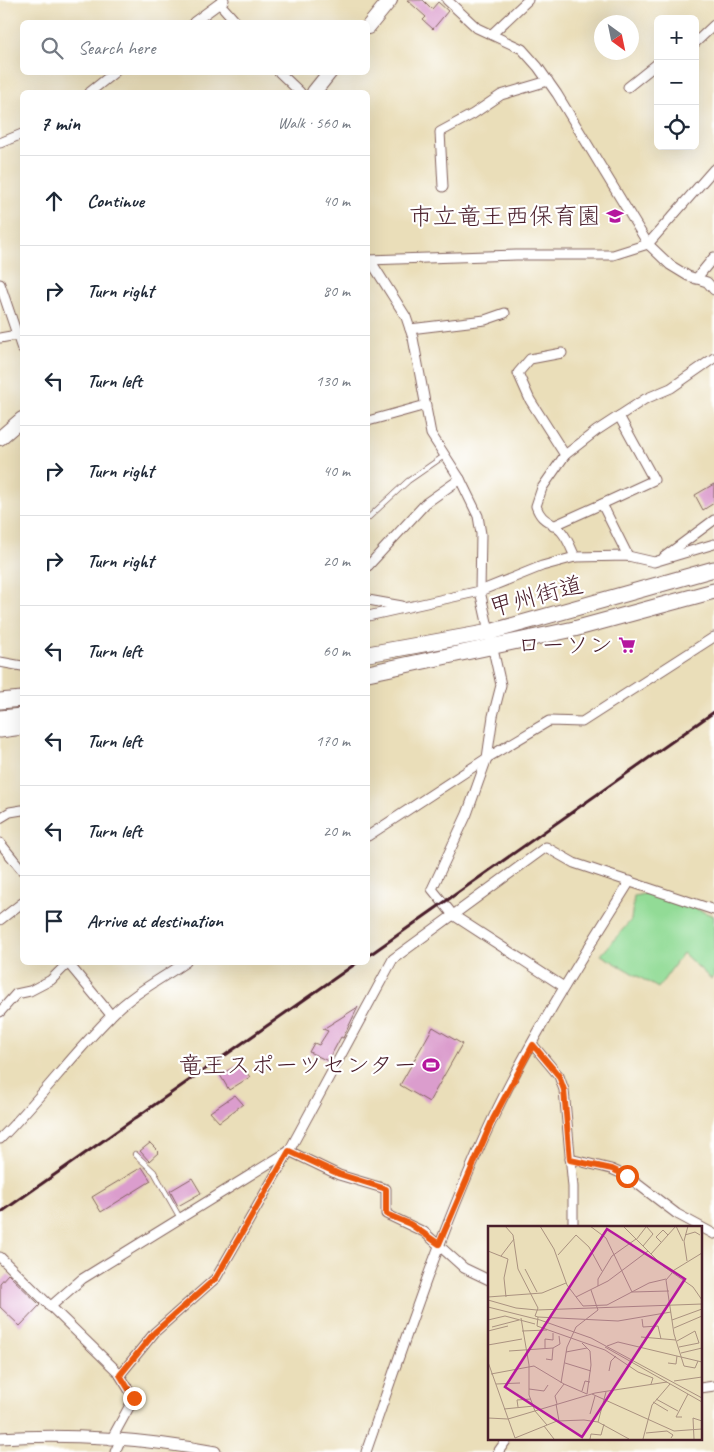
<!DOCTYPE html>
<meta charset="utf-8">
<style>
:root{--surface:#fff;--page:#f6f6f7;--text:#1f2937;--muted:#747a83;--line:#e0e1e3}
body{margin:0;font-family:Caveat,"Klee One",sans-serif;background:var(--page);color:var(--text)}
.controls{position:absolute;right:15px;top:15px;display:grid;overflow:hidden;border-radius:8px;box-shadow:0 5px 20px #0002}
.controls button{width:45px;height:45px;display:grid;place-items:center;padding:0;border:0;border-bottom:1px solid var(--line);background:var(--surface);color:var(--text);font:25px sans-serif}
.compass{position:absolute;left:594px;top:15px;width:45px;height:45px;border-radius:50%;background:var(--surface);box-shadow:0 5px 20px #0002;rotate:147deg}
.stop{position:absolute;width:15px;height:15px;margin:-11px;border:4px solid #ea580c;border-radius:50%;background:#fff}
.stop.end{background:#ea580c;border-color:#fff;box-shadow:0 1px 5px #0008}
.list{margin:0;padding:0;list-style:none}
h2{display:flex;justify-content:space-between;align-items:center;height:65px;margin:0;padding:0 20px;font-size:21px}
h2 small{font-size:16px;font-weight:400;color:var(--muted)}
.list li{display:grid;grid-template-columns:32px 1fr auto;gap:15px;align-items:center;box-sizing:border-box;height:90px;padding:0 20px;border-top:1px solid var(--line)}
.list b{display:block;font-size:19px;white-space:nowrap}
.list em{font-size:16px;font-style:normal;color:var(--muted)}
.icon{flex:none;width:28px;height:28px;fill:none;stroke:currentColor;stroke-width:2;stroke-linecap:round;stroke-linejoin:round}
.map{position:relative;flex:none;width:714px;height:1452px;overflow:hidden}
.search{position:absolute;background:var(--surface);box-shadow:0 5px 20px #0002;left:20px;top:20px;width:350px;height:55px;display:flex;align-items:center;gap:12px;box-sizing:border-box;padding:0 18px;border-radius:8px;color:var(--muted);font-size:19px}
.panel{position:absolute;background:var(--surface);box-shadow:0 5px 20px #0002;left:20px;top:90px;width:350px;height:875px;border-radius:8px}
.map>svg:first-child{display:block}
</style>
<div class="map">
<svg width="714" height="1452" viewBox="0 0 714 1452">
<rect width="100%" height="100%" fill="#fff"/>
<filter id="ink" filterUnits="userSpaceOnUse"><feTurbulence type="fractalNoise" baseFrequency=".02" numOctaves="2"/><feDisplacementMap in="SourceGraphic" scale="10" xChannelSelector="R" yChannelSelector="G"/><feConvolveMatrix kernelMatrix="1 2 1 2 8 2 1 2 1" color-interpolation-filters="sRGB"/></filter>
<filter id="wash" filterUnits="userSpaceOnUse"><feTurbulence type="fractalNoise" baseFrequency=".0096" numOctaves="4" result="noise"/><feDisplacementMap in="SourceGraphic" scale="20" xChannelSelector="R" yChannelSelector="G"/><feGaussianBlur stdDeviation="1.12" result="paint"/><feColorMatrix in="noise" values="0 0 0 0 0 0 0 0 0 0 0 0 0 0 0 0 0 1.4 0 .05"/><feComposite in="paint" operator="in"/></filter>
<g filter="url(#wash)">
<rect width="100%" height="100%" fill="#eadeb9"/>
<polygon fill="#92db96" stroke="#6e7d60" points="653,892 714,916 714,976 711,979 683,953 658,988 601,955 631,920 634,896"/>
<g id="blocks">
<g fill="#db9dcd">
<polygon points="407,0 423,0 432,9 438,2 448,11 433,29 423,20 426,17"/>
<polygon points="714,484 714,503 703,510 695,495"/>
<polygon points="358,1007 343,1038 341,1037 328,1061 309,1052 314,1043 319,1045 328,1031 323,1029"/>
<polygon points="433,1027 462,1044 429,1102 400,1085"/>
<polygon points="240,1064 250,1077 229,1090 220,1075"/>
<polygon points="235,1095 243,1104 219,1122 210,1112"/>
<polygon points="150,1143 159,1152 149,1161 140,1151"/>
<polygon points="142,1167 151,1181 101,1212 92,1197"/>
<polygon points="192,1178 201,1193 178,1206 170,1191"/>
<polygon points="8,1274 40,1305 20,1326 0,1307 0,1283"/>
</g>
</g>
</g>
<g filter="url(#ink)">
<use href="#blocks" fill-opacity="0" stroke="#82625d" stroke-width="1"/>
<g fill="none" stroke-linecap="round" stroke-linejoin="round">
<g stroke="#82625d" stroke-width="6">
<g id="service">
<polyline points="368,518 408,481 444,456"/>
<polyline points="135,1154 154,1172 180,1218"/>
</g>
</g>
<g stroke="#82625d" stroke-width="11">
<g id="minor">
<polyline points="447,0 477,28 522,49 538,67 557,94 648,244 670,265 688,276 707,282 714,290"/>
<polyline points="220,4 236,22"/>
<polyline points="194,22 224,0"/>
<polyline points="492,34 528,0"/>
<polyline points="695,43 714,25"/>
<polyline points="279,72 300,92"/>
<polyline points="628,87 658,63"/>
<polyline points="90,92 115,72"/>
<polyline points="0,143 22,134"/>
<polyline points="443,187 440,132 473,114 501,95 548,81"/>
<polyline points="368,260 516,255 613,255 648,244 714,169"/>
<polyline points="370,260 406,317 413,338 431,434 460,479 478,516 481,534 480,591 501,685 493,716 487,758 467,814 432,889 453,915 564,987"/>
<polyline points="696,279 714,257"/>
<polyline points="0,284 22,349"/>
<polyline points="410,329 485,320 505,313"/>
<polyline points="0,338 22,334"/>
<polyline points="562,353 530,359 518,373 530,400 565,455"/>
<polyline points="619,416 654,480 602,504 628,556"/>
<polyline points="368,421 426,405"/>
<polyline points="553,526 602,504"/>
<path d="M575 557C571 548 568 539 561 531 550 520 542 523 536 506L542 488 565 455 596 431 645 399 671 388 714 358"/>
<polyline points="664,557 714,520"/>
<polyline points="368,566 426,503 460,479"/>
<polyline points="368,600 402,606"/>
<polyline points="368,616 480,591 542,566 575,557 628,556 654,562 714,544"/>
<polyline points="0,662 22,666"/>
<polyline points="0,818 10,812 22,810"/>
<polyline points="368,836 487,758 549,721 582,722 714,637"/>
<polyline points="0,843 22,870"/>
<polyline points="0,920 22,903"/>
<polyline points="0,1012 16,994 30,991 51,980 68,963 111,1015"/>
<polyline points="533,1045 559,1076 564,1090 573,1187 573,1227"/>
<path d="M0 1139C40 1099 72 1055 111 1016 132 994 161 979 186 962"/>
<polyline points="570,1159 611,1169 627,1176 677,1214 714,1234"/>
<polyline points="0,1257 118,1372 134,1398 111,1440"/>
<polyline points="50,1307 82,1279 289,1151 339,1175 386,1189 386,1214 424,1232 464,1268 489,1280"/>
<polyline points="120,1375 155,1332 216,1278 289,1151 393,959 546,847 574,863 714,910"/>
<polyline points="700,1388 714,1386"/>
<polyline points="115,1452 120,1441"/>
<path d="M366 1452C405 1340 442 1227 492 1120 531 1037 582 958 630 881"/>
<polyline points="498,1452 508,1438"/>
</g>
</g>
<g stroke="#82625d" stroke-width="13">
<path id="tertiary" d="M0 1438C69 1433 147 1439 215 1452"/>
</g>
<g stroke="#82625d" stroke-width="16">
<g id="primary">
<polyline points="368,27 390,0"/>
<polyline points="314,92 330,72"/>
<polyline points="0,438 22,419"/>
</g>
</g>
<g stroke="#82625d" stroke-width="17">
<g id="trunk">
<polyline points="368,654 490,632 714,569"/>
<polyline points="368,673 574,629 714,591"/>
<polyline points="0,701 22,699"/>
<polyline points="0,718 22,716"/>
<polyline points="0,730 22,727"/>
</g>
</g>
<use href="#service" stroke="#fff" stroke-width="4.5"/>
<use href="#minor" stroke="#fff" stroke-width="9"/>
<use href="#tertiary" stroke="#fff" stroke-width="11"/>
<use href="#primary" stroke="#fff" stroke-width="14"/>
<use href="#trunk" stroke="#fff" stroke-width="15"/>
<g stroke="#4a1f2b" stroke-width="3">
<polyline points="368,956 714,712"/>
<polyline points="0,1213 358,962"/>
</g>
</g>
</g>
<g fill="none" stroke-linecap="round" stroke-linejoin="round" filter="url(#ink)">
<polyline stroke="#ea580c" stroke-width="6" points="134,1398 120,1375 155,1332 216,1278 289,1151 339,1174 386,1189 386,1214 410,1224 439,1244 493,1119 533,1045 559,1076 564,1090 570,1160 612,1169 627,1176"/>
</g>
<defs>
<g id="school-bare" transform="scale(1.35)"><path d="M0-5L7-2L0 1L-7-2ZM-4 1L0 2.5L4 1V4Q0 6-4 4Z" fill="#b5179e" stroke="#fff" stroke-width="2.5" paint-order="stroke"/></g>
<g id="supermarket-bare" transform="scale(1.35)"><path d="M-6-5.5h2.5l.6 2H6L4.5 2H-2.5L-4.4-4H-6ZM-1.5 3.2a1.3 1.3 0 1 0 .1 0ZM3 3.2a1.3 1.3 0 1 0 .1 0Z" fill="#b5179e" stroke="#fff" stroke-width="2.5" paint-order="stroke"/></g>
<g id="stadium-bare" transform="scale(1.35)"><path d="M0-5a6.5 5 0 1 0 0 10a6.5 5 0 1 0 0-10ZM-3.5-1.8h7v3.6h-7Z" fill="#b5179e" stroke="#fff" stroke-width="2.5" paint-order="stroke"/></g>
</defs>
<g fill-rule="evenodd">
<use href="#school-bare" x="615" y="216"/>
<use href="#supermarket-bare" x="627" y="645"/>
<use href="#stadium-bare" x="431" y="1065"/>
</g>
<g text-anchor="middle" dominant-baseline="central" stroke-width="4.5" stroke-linejoin="round" paint-order="stroke">
<g font-size="24" fill="#4a1f2b" stroke="#fff" text-anchor="end">
<text x="601" y="216">市立竜王西保育園</text>
<text x="613" y="645">ローソン</text>
<text x="417" y="1065">竜王スポーツセンター</text>
</g>
<g font-size="24" fill="#4a1f2b" stroke="#fff">
<text transform="translate(536 596) rotate(-15)">甲州街道</text>
</g>
</g>
<g transform="translate(488 1226)">
<rect width="214" height="214" fill="#eadeb9"/>
<path fill="none" stroke="#aa9280" stroke-width="1" d="M17 0 25 9 30 43 50 82 47 90 50 91 49 100 117 124 150 146 165 152 163 158M52 0 66 23 79 59 95 80 119 79 161 57 178 53M102 0 118 12 144 66 181 65M135 0 175 40 205 61 214 74M188 0 195 15M213 0 214 16M197 9 207 6 212 9M148 14 158 1M173 16 168 11 175 4 180 9M155 20 165 8 158 0M0 25 20 33 16 52 18 71M163 28 188 0M70 29 88 9 101 21 114 45M13 30 26 13M199 35 196 15 200 0M37 43 49 66M183 46 214 27M184 47 178 54 186 108 196 140 207 142 210 135M110 60V53L124 30 148 13M0 71 54 67 78 57M88 71 120 55 160 25M0 74 28 82 49 84 214 78M0 81 52 94 103 112 214 172M50 91 130 95 183 86M33 92 41 139V169L47 185 59 199M154 93 155 101 170 100 173 113M0 94 17 90 47 98M184 94 214 83M4 101 31 94M186 102 214 90M0 105 20 100M34 105 59 104M153 111 188 114M189 115 207 105 211 117 191 121M0 119 34 113M119 120 130 116 214 136M117 121 214 176M57 122V113L65 114V107M21 125 65 122 72 118 71 110M78 126 99 122M193 127 214 122M58 133 64 134 65 122M0 136 27 212M77 137 103 145M180 137 188 138 189 130M121 145 123 135 128 130M3 148 46 140 76 158 67 170 69 178M186 155 214 151M73 157 79 121 88 101 110 84 103 64M8 158 32 157M76 158 99 168 103 139 102 125 94 117M41 163 56 165 60 159M94 165 97 155 102 156M104 168 186 205 214 203M168 173 190 185M165 176 180 185M68 178 71 195M30 181 29 174 43 173M16 183 46 180M102 188 107 170M194 191H188L200 168M0 192 20 193 107 167 179 156M110 196 118 166M56 200 66 213M158 207 179 205 185 209 183 212M27 212 69 195 96 194 110 196 141 213M102 213 103 208 113 209 116 198M155 213 164 179 182 158M206 213 205 192 214 195"/>
<path fill="#b5179e" fill-opacity="0.15" stroke="#b5179e" stroke-width="2.5" d="M119 3 197 53 94 211 17 161Z"/>
<rect width="214" height="214" fill="none" stroke="#4a1f2b" stroke-width="2.5"/>
</g>
</svg>
<div class="controls">
<button>+</button>
<button>−</button>
<button><svg class="icon" aria-label="locate" viewBox="0 0 24 24"><circle cx="12" cy="12" r="6"/><path d="M12 2v4M12 18v4M2 12h4M18 12h4"/></svg></button>
</div>
<svg class="compass" viewBox="-18 -18 36 36"><path d="M0-13l5 13h-10z" fill="#e53935"/><path d="M0 13l5-13h-10z" fill="#747a83"/></svg>
<div class="stop" style="left:627px;top:1176px"></div>
<div class="stop end" style="left:134px;top:1398px"></div>
<div class="search"><svg class="icon" aria-label="search" viewBox="0 0 24 24"><circle cx="10" cy="10" r="6"/><path d="M15 15l6 6"/></svg>Search here</div>
<section class="panel">
<h2>7 min<small>Walk · 560 m</small></h2>
<ul class="list">
<li><svg class="icon" aria-label="ahead" viewBox="0 0 24 24"><path d="M12 20V5M6 11l6-6 6 6"/></svg><div><b>Continue</b></div><em>40 m</em></li>
<li><svg class="icon" aria-label="right" viewBox="0 0 24 24"><path d="M7 20v-9h11M14 6l5 5-5 5"/></svg><div><b>Turn right</b></div><em>80 m</em></li>
<li><svg class="icon" aria-label="left" viewBox="0 0 24 24"><path d="M17 20v-9H6M10 6l-5 5 5 5"/></svg><div><b>Turn left</b></div><em>130 m</em></li>
<li><svg class="icon" aria-label="right" viewBox="0 0 24 24"><path d="M7 20v-9h11M14 6l5 5-5 5"/></svg><div><b>Turn right</b></div><em>40 m</em></li>
<li><svg class="icon" aria-label="right" viewBox="0 0 24 24"><path d="M7 20v-9h11M14 6l5 5-5 5"/></svg><div><b>Turn right</b></div><em>20 m</em></li>
<li><svg class="icon" aria-label="left" viewBox="0 0 24 24"><path d="M17 20v-9H6M10 6l-5 5 5 5"/></svg><div><b>Turn left</b></div><em>60 m</em></li>
<li><svg class="icon" aria-label="left" viewBox="0 0 24 24"><path d="M17 20v-9H6M10 6l-5 5 5 5"/></svg><div><b>Turn left</b></div><em>170 m</em></li>
<li><svg class="icon" aria-label="left" viewBox="0 0 24 24"><path d="M17 20v-9H6M10 6l-5 5 5 5"/></svg><div><b>Turn left</b></div><em>20 m</em></li>
<li><svg class="icon" aria-label="arrive" viewBox="0 0 24 24"><path d="M6 21V4h12l-3 4 3 4H6"/></svg><div><b>Arrive at destination</b></div></li>
</ul>
</section>
</div>
